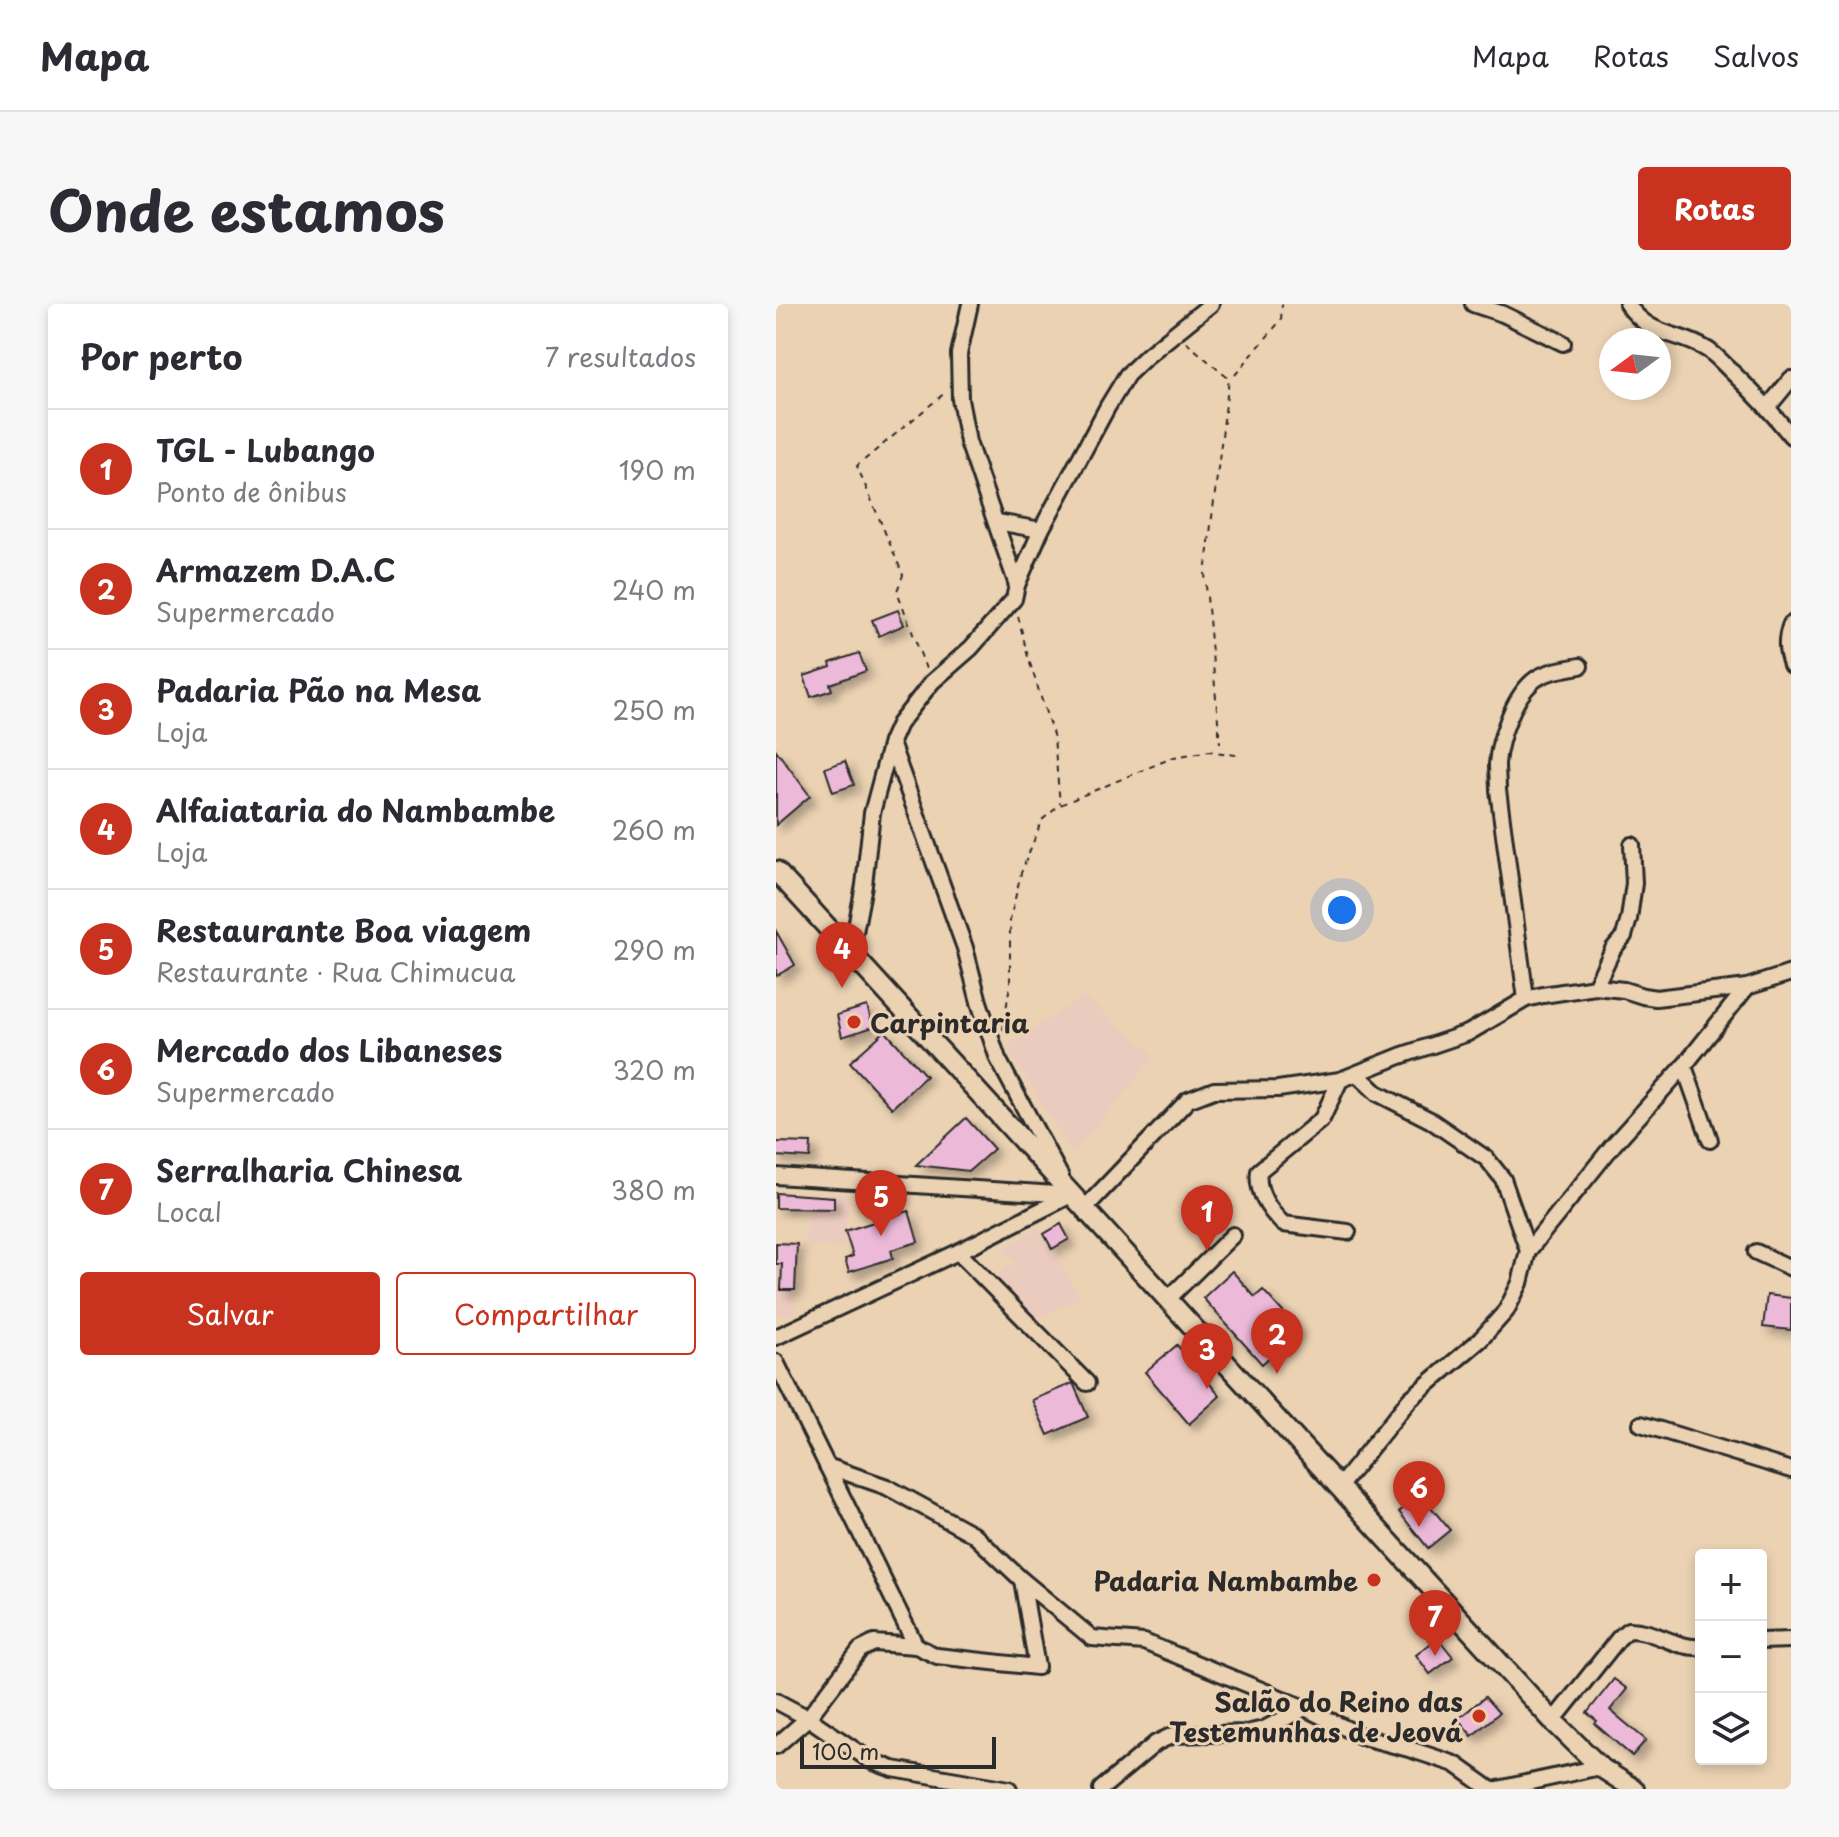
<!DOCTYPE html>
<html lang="pt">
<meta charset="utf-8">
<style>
:root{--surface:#fff;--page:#f7f7f7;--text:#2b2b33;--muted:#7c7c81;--line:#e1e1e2;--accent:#c8321e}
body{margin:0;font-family:"Playpen Sans",sans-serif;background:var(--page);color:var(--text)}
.controls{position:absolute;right:24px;bottom:24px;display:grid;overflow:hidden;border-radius:8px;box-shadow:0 4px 12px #0003}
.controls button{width:72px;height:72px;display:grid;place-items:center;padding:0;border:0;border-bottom:2px solid var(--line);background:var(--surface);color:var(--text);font:40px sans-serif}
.compass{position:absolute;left:823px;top:24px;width:72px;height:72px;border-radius:50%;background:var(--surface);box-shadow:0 4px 12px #0003;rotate:255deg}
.scale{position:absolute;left:24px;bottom:20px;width:196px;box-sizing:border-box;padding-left:8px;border:4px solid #2b2b2b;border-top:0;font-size:22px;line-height:28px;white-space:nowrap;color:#2b2b2b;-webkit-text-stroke:6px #ebd2b3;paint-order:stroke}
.you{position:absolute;left:566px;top:606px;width:28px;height:28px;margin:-20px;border:6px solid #fff;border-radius:50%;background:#1a73e8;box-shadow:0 0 0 12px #1a73e833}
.badge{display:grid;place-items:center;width:52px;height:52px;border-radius:50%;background:var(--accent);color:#fff;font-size:26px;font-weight:700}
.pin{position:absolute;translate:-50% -66px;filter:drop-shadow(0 2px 4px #0008)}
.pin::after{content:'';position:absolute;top:42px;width:28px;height:24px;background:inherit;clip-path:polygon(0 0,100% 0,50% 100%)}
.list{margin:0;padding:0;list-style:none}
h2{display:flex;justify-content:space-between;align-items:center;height:104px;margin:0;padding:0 32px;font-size:34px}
h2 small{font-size:26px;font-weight:400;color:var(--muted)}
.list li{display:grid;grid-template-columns:52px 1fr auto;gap:24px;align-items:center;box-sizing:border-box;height:120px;padding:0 32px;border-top:2px solid var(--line)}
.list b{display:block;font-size:30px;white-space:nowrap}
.list p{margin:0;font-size:26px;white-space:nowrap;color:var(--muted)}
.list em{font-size:26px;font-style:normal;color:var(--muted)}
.actions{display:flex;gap:16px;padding:24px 32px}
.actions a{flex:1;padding:18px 0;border:2px solid var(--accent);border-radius:8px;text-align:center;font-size:28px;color:var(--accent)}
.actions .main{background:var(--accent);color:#fff}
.icon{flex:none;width:44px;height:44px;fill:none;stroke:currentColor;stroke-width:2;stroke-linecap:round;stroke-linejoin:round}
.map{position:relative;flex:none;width:1015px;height:1485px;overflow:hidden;border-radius:8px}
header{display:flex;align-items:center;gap:48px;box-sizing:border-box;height:112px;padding:0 40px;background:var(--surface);border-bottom:2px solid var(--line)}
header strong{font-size:38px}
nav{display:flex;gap:44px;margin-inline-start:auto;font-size:28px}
.intro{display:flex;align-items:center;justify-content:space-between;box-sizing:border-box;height:192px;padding:0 48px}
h1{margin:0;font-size:56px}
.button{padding:20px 36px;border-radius:8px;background:var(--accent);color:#fff;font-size:28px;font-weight:700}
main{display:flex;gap:48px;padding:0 48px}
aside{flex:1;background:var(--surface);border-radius:8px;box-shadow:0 4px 12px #0003}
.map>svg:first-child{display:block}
</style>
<header>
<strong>Mapa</strong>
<nav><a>Mapa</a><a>Rotas</a><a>Salvos</a></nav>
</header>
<div class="intro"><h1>Onde estamos</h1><a class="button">Rotas</a></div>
<main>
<aside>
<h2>Por perto<small>7 resultados</small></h2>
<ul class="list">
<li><span class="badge">1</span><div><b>TGL - Lubango</b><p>Ponto de ônibus</p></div><em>190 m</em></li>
<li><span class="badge">2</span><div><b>Armazem D.A.C</b><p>Supermercado</p></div><em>240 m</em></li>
<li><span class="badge">3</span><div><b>Padaria Pão na Mesa</b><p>Loja</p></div><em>250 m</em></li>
<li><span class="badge">4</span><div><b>Alfaiataria do Nambambe</b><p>Loja</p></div><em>260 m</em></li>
<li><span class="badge">5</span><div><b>Restaurante Boa viagem</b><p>Restaurante · Rua Chimucua</p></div><em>290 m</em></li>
<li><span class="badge">6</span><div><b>Mercado dos Libaneses</b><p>Supermercado</p></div><em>320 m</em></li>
<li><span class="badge">7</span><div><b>Serralharia Chinesa</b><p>Local</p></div><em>380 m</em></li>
</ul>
<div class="actions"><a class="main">Salvar</a><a>Compartilhar</a></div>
</aside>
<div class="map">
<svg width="1015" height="1485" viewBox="0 0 1015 1485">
<defs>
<filter id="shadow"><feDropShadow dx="6" dy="6" stdDeviation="4" flood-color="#0004"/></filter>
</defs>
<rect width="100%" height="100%" fill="#ebd2b3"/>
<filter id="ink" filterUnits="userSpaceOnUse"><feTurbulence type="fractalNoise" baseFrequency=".0125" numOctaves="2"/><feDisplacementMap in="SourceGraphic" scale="16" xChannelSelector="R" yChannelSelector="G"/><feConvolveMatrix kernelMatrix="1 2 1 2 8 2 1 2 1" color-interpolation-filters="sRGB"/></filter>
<g filter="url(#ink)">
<g fill="#ebcbbe">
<polygon points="307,692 374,747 377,752 375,757 297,850 230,743"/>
<polygon points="34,889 75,891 66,944 29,941"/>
<polygon points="263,923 304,994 257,1017 218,973 239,959 227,944"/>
<polygon points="0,939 21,940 18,1011 0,1010"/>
</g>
<g fill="#ecbad8" stroke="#2b2b2b" stroke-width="2" filter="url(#shadow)">
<polygon points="122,306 128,321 103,332 96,316"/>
<polygon points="83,349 90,367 54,380 56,386 35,393 28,372 55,363 54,359"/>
<polygon points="0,446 34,492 0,521"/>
<polygon points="69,457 78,481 57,488 49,464"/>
<polygon points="0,627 19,661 0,672"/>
<polygon points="91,702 97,723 66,733 61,711"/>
<polygon points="109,727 150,772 116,804 74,758"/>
<polygon points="190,814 218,845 193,867 140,861"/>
<polygon points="0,838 35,839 34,854 0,852"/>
<polygon points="0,889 58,893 58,905 0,904"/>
<polygon points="133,907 142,938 115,946 117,954 73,968 69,955 77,952 69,927"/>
<polygon points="285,920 293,935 276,945 268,930"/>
<polygon points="0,939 21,940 19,986 5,986 6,960 0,960"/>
<polygon points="456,967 479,993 487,986 523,1026 486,1060 427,994"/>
<polygon points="991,991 1015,994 1015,1026 987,1023"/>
<polygon points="401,1041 444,1092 413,1120 369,1068"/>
<polygon points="297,1079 312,1113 272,1131 256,1096"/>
<polygon points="644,1190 674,1226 652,1244 623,1208"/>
<polygon points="662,1334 677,1353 654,1370 640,1351"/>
<polygon points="838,1375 851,1385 834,1406 870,1436 856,1452 819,1420 821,1417 811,1409"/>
<polygon points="709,1393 723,1409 696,1432 682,1415"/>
</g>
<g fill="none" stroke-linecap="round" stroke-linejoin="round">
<g stroke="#2b2b2b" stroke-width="20">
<g id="minor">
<polyline points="194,0 183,50 184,95 192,138 241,281"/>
<polyline points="697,0 727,10 787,39"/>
<path d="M851 0C876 35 900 26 932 46 940 51 948 60 955 67 977 88 996 108 1015 132"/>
<polyline points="992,103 1015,75"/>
<polyline points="221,218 265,226"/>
<path d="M1015 320C1009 335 1010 346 1015 361"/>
<polyline points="115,439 189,644 203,698 222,755 285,873"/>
<polyline points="75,649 88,581 96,509 115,438 123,420 156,378 195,344 238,295 241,281 265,226 332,102 351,71 372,51 435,0"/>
<polyline points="819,683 837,645 848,632 853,615 858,579 856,541"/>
<path d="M750 695 722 486C722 477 721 469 721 460 723 435 737 395 756 378 768 367 788 365 804 362"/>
<polyline points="908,762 934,836"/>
<polyline points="581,770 601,789 654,816 711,855 727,875 752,947"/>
<path d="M564 776 546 815 483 867C480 887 493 906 507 920L572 928"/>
<polyline points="0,872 295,891"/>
<polyline points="308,905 412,796 438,786 502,785 564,776 624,752 692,729 750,695 767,691 819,683 848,686 867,692 880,694 971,683 1015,669"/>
<polyline points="182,948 311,1079"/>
<polyline points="980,948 1015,964"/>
<polyline points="391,996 457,931"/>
<polyline points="0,1033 182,948 295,891"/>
<polyline points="0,1058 140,1342"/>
<polyline points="865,1120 1015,1166"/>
<polyline points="51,1162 111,1183 197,1230 246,1276 316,1334 368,1338 529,1404 587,1433 633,1445 679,1460 714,1485"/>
<polyline points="563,1183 634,1095 704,1036 730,1007 744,979 752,947 838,840 908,762 971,683"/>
<polyline points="985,1337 1015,1336"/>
<polyline points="0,1397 32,1414 95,1457 117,1465 233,1485"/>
<path d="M777 1417 843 1334 852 1326C878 1325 899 1345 925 1343"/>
<polyline points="0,1442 32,1414 84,1346 98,1339 140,1342 161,1352 261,1363 246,1276"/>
<polyline points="325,1485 380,1439 397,1431 470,1429 488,1425 529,1404"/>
<polyline points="722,1485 824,1463"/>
</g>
</g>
<g stroke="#2b2b2b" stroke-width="24">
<polyline id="major" points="0,567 777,1417 824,1463 858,1485"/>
</g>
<g stroke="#2b2b2b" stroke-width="2" stroke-dasharray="6 6" stroke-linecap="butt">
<polyline points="410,38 453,75 429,270 444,439"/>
<polyline points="459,71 505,16 506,0"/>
<polyline points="242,312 252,353 278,434 284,500"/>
<polyline points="150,365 121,287 127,271 81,162 170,88"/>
<polyline points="227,726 234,680 234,616 245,569 266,516 284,501 398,453 433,447 466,452"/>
</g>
<use href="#minor" stroke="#ebd2b3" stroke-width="14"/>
<use href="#major" stroke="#ebd2b3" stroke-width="18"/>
</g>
</g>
<g fill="#c8321e" stroke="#ebd2b3" stroke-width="3">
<circle cx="78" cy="718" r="8"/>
<circle cx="598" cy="1276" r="8"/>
<circle cx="703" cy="1412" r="8"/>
</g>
<g text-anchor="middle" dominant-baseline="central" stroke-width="6" stroke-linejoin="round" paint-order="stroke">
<g font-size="26" font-weight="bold" fill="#2b2b2b" stroke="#ebd2b3" text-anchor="end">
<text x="94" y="718" text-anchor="start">Carpintaria</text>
<text x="582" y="1276">Padaria Nambambe</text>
<text x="687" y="1397">Salão do Reino das<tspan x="687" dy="30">Testemunhas de Jeová</tspan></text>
</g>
</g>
</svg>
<div class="controls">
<button>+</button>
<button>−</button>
<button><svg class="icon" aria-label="layers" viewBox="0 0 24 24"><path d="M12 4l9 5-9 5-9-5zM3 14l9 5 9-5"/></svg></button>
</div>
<svg class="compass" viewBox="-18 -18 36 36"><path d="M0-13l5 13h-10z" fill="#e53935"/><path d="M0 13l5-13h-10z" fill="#7c7c81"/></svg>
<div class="scale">100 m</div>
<div class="you"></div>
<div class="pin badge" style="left:431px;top:947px">1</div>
<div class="pin badge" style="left:501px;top:1070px">2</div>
<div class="pin badge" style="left:431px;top:1085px">3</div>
<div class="pin badge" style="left:66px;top:684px">4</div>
<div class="pin badge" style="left:105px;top:932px">5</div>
<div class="pin badge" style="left:643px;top:1223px">6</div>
<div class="pin badge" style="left:659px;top:1352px">7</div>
</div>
</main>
